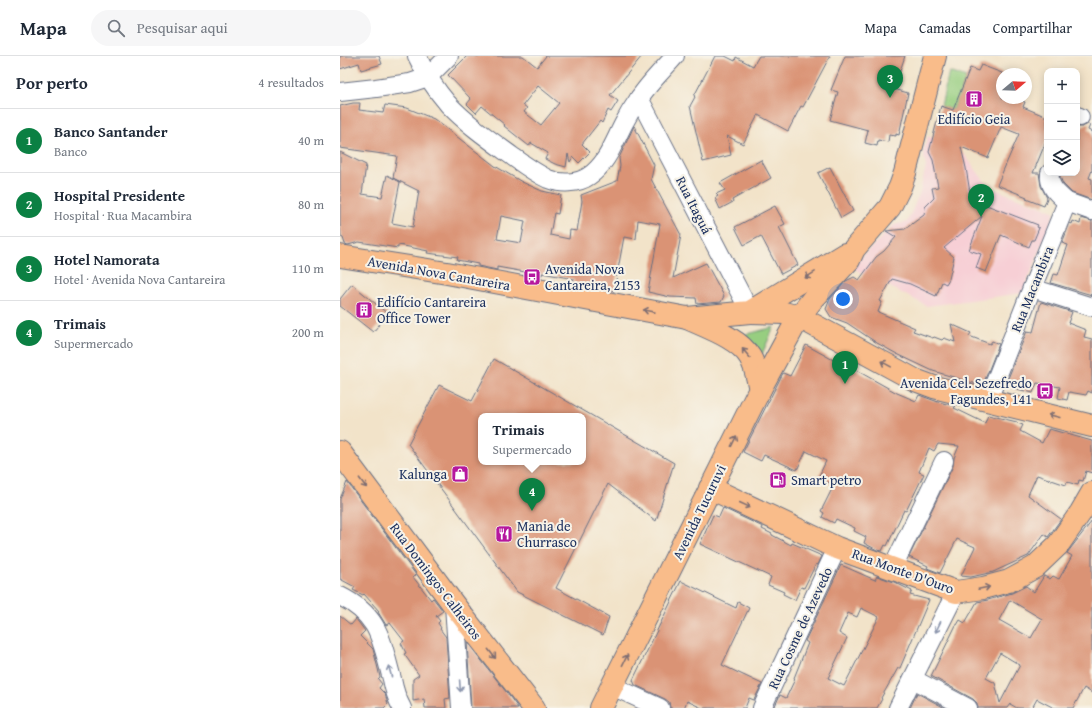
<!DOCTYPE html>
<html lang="pt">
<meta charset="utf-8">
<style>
:root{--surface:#fff;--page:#f6f6f7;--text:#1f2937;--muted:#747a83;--line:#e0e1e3;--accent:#0b8043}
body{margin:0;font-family:"Gentium Book Plus",serif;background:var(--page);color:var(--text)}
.controls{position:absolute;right:12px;top:12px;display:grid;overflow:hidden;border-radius:8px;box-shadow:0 2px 10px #0003}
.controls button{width:36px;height:36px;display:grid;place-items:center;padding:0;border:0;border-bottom:1px solid var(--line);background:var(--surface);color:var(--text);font:20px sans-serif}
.compass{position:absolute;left:656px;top:12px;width:36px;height:36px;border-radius:50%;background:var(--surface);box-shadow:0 2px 10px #0003;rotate:71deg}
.you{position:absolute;left:503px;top:243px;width:14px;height:14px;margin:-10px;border:3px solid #fff;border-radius:50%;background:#1a73e8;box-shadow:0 0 0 6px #1a73e833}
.badge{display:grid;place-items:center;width:26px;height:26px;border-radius:50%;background:var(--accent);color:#fff;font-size:13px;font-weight:700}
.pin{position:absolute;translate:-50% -33px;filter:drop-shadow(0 1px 2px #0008)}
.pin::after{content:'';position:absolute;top:21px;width:14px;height:12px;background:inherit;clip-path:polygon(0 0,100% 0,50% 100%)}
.popup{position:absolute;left:138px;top:357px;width:108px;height:52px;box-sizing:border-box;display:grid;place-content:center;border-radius:8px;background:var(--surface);filter:drop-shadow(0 1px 3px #0005);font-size:13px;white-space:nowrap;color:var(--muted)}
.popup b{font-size:15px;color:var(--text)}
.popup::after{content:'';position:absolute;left:50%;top:100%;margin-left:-8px;border:8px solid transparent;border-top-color:var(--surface)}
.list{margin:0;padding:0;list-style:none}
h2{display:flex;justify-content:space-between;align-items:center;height:52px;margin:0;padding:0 16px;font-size:17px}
h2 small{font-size:13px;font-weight:400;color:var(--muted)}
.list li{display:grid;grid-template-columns:26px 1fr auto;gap:12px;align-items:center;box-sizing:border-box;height:64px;padding:0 16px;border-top:1px solid var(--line)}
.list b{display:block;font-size:15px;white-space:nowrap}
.list p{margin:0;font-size:13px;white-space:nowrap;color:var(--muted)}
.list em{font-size:13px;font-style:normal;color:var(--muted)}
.icon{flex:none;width:22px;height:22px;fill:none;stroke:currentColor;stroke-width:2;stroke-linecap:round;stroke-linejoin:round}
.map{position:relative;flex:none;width:752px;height:652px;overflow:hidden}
header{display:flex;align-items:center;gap:24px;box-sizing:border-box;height:56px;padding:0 20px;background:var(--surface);border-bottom:1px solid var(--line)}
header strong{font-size:19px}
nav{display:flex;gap:22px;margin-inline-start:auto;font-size:14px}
.search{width:280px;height:36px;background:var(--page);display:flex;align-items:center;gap:10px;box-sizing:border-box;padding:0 14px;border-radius:22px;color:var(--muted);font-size:15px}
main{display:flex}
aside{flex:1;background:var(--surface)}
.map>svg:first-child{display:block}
</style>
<header>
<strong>Mapa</strong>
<div class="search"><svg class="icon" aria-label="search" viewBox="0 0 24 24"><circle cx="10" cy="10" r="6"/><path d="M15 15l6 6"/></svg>Pesquisar aqui</div>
<nav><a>Mapa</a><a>Camadas</a><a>Compartilhar</a></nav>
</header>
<main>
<aside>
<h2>Por perto<small>4 resultados</small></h2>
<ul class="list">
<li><span class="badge">1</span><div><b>Banco Santander</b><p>Banco</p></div><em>40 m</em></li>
<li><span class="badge">2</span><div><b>Hospital Presidente</b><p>Hospital · Rua Macambira</p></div><em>80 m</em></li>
<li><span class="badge">3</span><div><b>Hotel Namorata</b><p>Hotel · Avenida Nova Cantareira</p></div><em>110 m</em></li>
<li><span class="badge">4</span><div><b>Trimais</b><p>Supermercado</p></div><em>200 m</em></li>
</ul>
</aside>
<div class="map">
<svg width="752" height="652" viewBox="0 0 752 652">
<rect width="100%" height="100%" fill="#f7f3e8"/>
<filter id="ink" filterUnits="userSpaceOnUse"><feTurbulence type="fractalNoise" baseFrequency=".025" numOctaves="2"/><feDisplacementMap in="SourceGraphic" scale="8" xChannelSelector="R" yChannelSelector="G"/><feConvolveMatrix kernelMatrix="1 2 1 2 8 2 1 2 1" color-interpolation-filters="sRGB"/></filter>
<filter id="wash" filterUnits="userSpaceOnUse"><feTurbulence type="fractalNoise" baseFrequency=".012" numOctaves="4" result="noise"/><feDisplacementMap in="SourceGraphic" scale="16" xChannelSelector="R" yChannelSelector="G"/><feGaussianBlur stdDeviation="0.9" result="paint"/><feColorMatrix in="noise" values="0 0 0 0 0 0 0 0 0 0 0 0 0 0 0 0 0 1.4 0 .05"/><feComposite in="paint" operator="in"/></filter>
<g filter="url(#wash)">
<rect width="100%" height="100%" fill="#f2e3c9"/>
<polygon fill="#f7cfd5" points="588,80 624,98 649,131 715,156 683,237 587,250 511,211 554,169 567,166 580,136 586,110 583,97"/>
<g fill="#97ce80" stroke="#597e6f">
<polygon points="609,16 626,22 613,54 601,50"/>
<polygon points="434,271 422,298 404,279"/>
</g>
<g id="blocks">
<g fill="#da9374" fill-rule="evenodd">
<polygon points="0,0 39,0 42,8 21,14 19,7 0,13"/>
<path d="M127 0H183L197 11 206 0H302L270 39 278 45 271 56 268 54 262 67 260 65 242 88 250 96 239 107 233 101 230 106 228 98 226 111 215 108 205 103 208 97 191 87 189 90 164 70 165 69 142 50 136 57 127 48 131 43 108 19ZM198 30 219 47 201 69 184 56 187 52 183 49Z"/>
<polygon points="375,0 385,0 395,5 396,1 413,10 419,0 490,0 463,51 461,50 448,75 418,59 403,88 387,80 391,99 363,106 350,50 355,41 354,40"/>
<polygon points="505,0 565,0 554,33 568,37 559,79 556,78 556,80 549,79 548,86 538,84 537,90 525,87 528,74 490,64 498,36 491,34"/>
<polygon points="641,9 662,17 662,42 675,42 685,46 683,51 707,61 707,83 693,117 699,117 701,130 707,142 704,150 686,143 687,141 657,129 679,78 661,71 648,102 621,91 626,112 631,143 698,169 697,171 699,172 694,184 692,184 689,191 661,179 646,216 636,212 641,198 629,194 642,160 604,192 614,201 609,223 606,228 602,226 596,240 570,228 552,223 540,245 542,246 538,256 575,272 573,275 593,282 594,281 602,284 604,282 615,286 611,268 631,277 629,280 650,288 652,285 659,288 644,326 638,324 637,328 593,315 557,298 537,287 507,267 491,261 486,253 490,243 506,225 514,221 519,224 536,201 544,195 556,181 546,175 565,173 584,159 585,151 594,142 592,132 598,131 593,104 589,96 601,50 613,54 630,12 638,15"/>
<path d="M13 47H20L19 54 43 57 45 49 67 52 94 63 155 110 182 126 202 135 221 139 218 158 214 157 210 179 229 183 230 174 237 175 242 145 241 139 277 125 280 110 279 102 294 70 314 109 311 123 341 179 333 222 366 207 384 240 381 246 357 248 356 242 330 241 308 236 320 168 298 164 296 183 284 181 274 235 259 230 258 232 233 228 234 223 202 217V219L157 211V214L138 210V208L117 204 118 201 87 197 88 195 64 190 58 189V192L19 186 8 189 5 188 3 182 1 181 0 168V96L26 109 22 138 42 141 47 119 60 126 52 167 73 171 79 135 53 122 57 100 0 92V50ZM161 160 185 165 181 187 157 183Z"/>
<polygon points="748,68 750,69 748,74 752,76 752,114 749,122 752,123 752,144 732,137 723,128 720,121 720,117 737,117 737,71 742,71"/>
<polygon points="421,104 431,122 392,144 393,146 380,153 375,142 378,140 376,138 385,134 380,127"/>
<polygon points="490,111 513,155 501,162 478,117"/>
<polygon points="435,150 445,168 439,171 458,209 441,218 421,180 404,189 395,171"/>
<polygon points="741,162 752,165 752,239 711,227 714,218 718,219 728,189 722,187 730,167 732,168 733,165 740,168"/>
<polygon points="12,228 48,258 33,276 0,250 0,243"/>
<polygon points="701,246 732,256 728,267 746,274 744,281 752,283 752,337 748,335 746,339 729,336 727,344 718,342 720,331 697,327 693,337 665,330 687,275 693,276"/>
<polygon points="466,289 497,306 498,304 557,337 576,345 579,339 598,346 616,350 614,352 645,367 648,359 677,366 677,367 683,369 680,375 702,387 709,373 752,385 752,417 746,415 743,425 739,424 738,429 727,426 726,429 697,419 688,439 721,463 708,481 704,478 688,500 653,516 631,521 621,520 635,491 617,483 600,517 587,512 588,510 569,501 613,410 614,402 619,390 598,388 594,395 589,392 579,416 584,418 566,455 564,454 547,490 545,489 542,495 537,494 524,487 526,481 514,475 515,472 496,463 494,467 482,461 484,457 481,455 494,429 478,422 486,405 466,395 457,414 424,399 421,405 403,396 443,317 450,320"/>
<path d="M154 303 334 407 316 465 268 428 216 532 269 561 263 579 177 536 68 388 99 329 132 345ZM141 360H243V406H141Z"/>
<polygon points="7,426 76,519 73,521 91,544 93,542 103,555 96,560 100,565 98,567 101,572 100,573 106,581 110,642 105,643 106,652 85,652 84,643 73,645 73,623 79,619 64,598 66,597 61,587 64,585 50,567 46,569 38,556 39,555 24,538 23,539 13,534 15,531 0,523 0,443"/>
<polygon points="383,452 423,471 422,473 432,478 432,479 451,489 452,487 482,500 478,509 476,508 464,532 461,531 455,544 443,538 444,536 428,529 431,521 360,488 373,459 379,461"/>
<path d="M752 465V637L744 632 733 652H714L697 643 692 652H677L670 648 667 652H638L637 647 633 643 591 620 616 569H617L620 564 625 567 637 546 648 544 672 537 686 530 694 536 704 520 710 523 713 520 719 523 732 500 727 497ZM670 544 702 563 691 582 659 564ZM660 597 680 609 660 647 655 627 646 622Z"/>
<path d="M501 509 535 524 537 520 554 526 572 535 570 539 589 544 560 612H558L541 642 542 643 537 652H434L440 639 446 642 455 623 454 622 468 587 465 585ZM521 552 539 561 504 630 488 622 507 582 499 577 508 557 517 561Z"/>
<polygon points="341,525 396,552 398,546 409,552 382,609 422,628 414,644 409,642 405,652 362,652 347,645 344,652 330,652 329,646 325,643 295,629 293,624"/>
<polygon points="0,560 11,569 16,563 25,575 20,580 33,593 40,621 38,623 42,628 39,632 45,638 48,648 44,652 0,652"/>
<polygon points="127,586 167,637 178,652 131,652"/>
<polygon points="577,637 605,652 570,652"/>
</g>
</g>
</g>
<g filter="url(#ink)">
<use href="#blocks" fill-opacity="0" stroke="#666e83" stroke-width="1"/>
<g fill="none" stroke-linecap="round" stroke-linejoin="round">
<g stroke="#666e83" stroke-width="20">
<g id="minor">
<path d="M77 0C85 17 96 34 108 48 127 68 150 84 172 100 183 108 195 117 208 123 220 128 238 128 249 120 267 108 274 86 284 67 288 59 293 51 298 44 308 28 323 14 335 0"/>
<polyline points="0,36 36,32 70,27 88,21 109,0"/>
<polyline points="299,42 410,256"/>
<polyline points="737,60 740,61"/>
<path d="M710 117C708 131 718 138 727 146"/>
<polyline points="692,232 752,251"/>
<polyline points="648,344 692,232 727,146 752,155"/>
<polyline points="552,513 604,405"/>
<path d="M0 540C40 560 41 584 52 623 54 634 57 643 62 652"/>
<polyline points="114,549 121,652"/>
<polyline points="573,623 628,652"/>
<polyline points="272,630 320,652"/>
<polyline points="422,652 497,492"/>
<polyline points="558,652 616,536"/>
</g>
</g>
<g stroke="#666e83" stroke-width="24">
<g id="major">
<polyline points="0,200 107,217 347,262 410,256 505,198"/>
<polyline points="410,256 444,257 459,261 575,324 594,331 752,370"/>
<path d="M347 262C366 271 399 282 410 301 416 311 417 322 420 333"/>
<polyline points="0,396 114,549 194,652"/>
<polyline points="370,432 497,492 616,536 643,532 669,525 695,511 718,489 741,456 752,437"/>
<polyline points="261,652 420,333 459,261 472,244 509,204 514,193 550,151 560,131 565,117 595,0"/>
</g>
</g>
<use href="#minor" stroke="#fff" stroke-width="18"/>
<use href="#major" stroke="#f9bc8a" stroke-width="22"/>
</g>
<defs><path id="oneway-shaft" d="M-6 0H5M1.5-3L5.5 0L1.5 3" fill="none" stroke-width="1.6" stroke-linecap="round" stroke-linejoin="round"/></defs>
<g stroke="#7f6e72">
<use href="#oneway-shaft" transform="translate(470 219) rotate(149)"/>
<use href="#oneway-shaft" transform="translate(309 255) rotate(-169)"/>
<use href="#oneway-shaft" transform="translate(406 297) rotate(-130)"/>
<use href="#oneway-shaft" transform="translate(546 308) rotate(-151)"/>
<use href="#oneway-shaft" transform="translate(714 360) rotate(-166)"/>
<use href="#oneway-shaft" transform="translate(394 385) rotate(-64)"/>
<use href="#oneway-shaft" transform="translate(23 427) rotate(53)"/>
<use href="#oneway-shaft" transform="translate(405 449) rotate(25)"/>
<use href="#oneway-shaft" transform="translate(644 532) rotate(-12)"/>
<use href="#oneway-shaft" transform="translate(152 598) rotate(52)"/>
<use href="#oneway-shaft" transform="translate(285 604) rotate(-64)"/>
</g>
<g stroke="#8d97ae">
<use href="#oneway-shaft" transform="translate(598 571) rotate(116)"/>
<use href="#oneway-shaft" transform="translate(50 615) rotate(-105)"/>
<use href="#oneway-shaft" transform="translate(120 630) rotate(86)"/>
</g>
</g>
<defs>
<g id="building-square" transform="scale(0.9)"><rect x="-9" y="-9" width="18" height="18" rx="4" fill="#b5179e" stroke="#f7f3e8"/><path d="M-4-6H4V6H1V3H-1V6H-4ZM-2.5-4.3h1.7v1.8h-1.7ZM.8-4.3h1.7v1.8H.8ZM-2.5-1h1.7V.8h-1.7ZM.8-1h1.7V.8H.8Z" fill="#fff"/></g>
<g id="bus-square" transform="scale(0.9)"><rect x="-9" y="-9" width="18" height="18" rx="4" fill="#b5179e" stroke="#f7f3e8"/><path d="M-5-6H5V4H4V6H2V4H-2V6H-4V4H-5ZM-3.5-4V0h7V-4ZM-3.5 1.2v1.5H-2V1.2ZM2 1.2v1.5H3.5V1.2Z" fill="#fff"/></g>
<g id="shop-square" transform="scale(0.9)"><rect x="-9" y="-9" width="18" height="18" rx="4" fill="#b5179e" stroke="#f7f3e8"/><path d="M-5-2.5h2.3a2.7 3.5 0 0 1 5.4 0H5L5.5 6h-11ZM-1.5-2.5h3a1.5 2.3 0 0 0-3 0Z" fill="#fff"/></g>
<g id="fuel-square" transform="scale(0.9)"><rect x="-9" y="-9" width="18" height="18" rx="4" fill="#b5179e" stroke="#f7f3e8"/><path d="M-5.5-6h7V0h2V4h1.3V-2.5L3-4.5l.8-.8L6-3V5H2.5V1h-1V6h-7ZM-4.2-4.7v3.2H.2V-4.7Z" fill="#fff"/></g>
<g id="restaurant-square" transform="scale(0.9)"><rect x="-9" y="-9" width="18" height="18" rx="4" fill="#b5179e" stroke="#f7f3e8"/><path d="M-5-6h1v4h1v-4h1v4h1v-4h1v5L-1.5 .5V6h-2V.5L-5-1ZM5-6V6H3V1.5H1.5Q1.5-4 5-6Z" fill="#fff"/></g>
</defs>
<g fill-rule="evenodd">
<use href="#building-square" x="634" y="43"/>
<use href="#bus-square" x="192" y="221"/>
<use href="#building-square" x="24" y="254"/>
<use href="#bus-square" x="705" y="335"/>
<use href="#shop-square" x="120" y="418"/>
<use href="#fuel-square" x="438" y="424"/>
<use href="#restaurant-square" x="164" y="478"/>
</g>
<g text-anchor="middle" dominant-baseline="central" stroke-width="4" stroke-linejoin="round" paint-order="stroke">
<g font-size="14" fill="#1b2f5e" stroke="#f7f3e8" text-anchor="start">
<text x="634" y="63" text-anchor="middle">Edifício Geia</text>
<text x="205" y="213">Avenida Nova<tspan x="205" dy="16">Cantareira, 2153</tspan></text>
<text x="37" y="246">Edifício Cantareira<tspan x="37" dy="16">Office Tower</tspan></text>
<text x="692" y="327" text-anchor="end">Avenida Cel. Sezefredo<tspan x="692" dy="16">Fagundes, 141</tspan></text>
<text x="107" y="418" text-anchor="end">Kalunga</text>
<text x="451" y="424">Smart petro</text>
<text x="177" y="470">Mania de<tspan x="177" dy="16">Churrasco</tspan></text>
</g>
<g font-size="14" fill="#1b2f5e" stroke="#f7f3e8">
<text transform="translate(354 149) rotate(63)">Rua Itaguá</text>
<text transform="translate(99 217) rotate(10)">Avenida Nova Cantareira</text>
<text transform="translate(692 233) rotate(-68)">Rua Macambira</text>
<text transform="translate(359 456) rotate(-64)">Avenida Tucuruvi</text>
<text transform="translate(563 515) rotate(20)">Rua Monte D'Ouro</text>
<text transform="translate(96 525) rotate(53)">Rua Domingos Calheiros</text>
<text transform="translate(460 572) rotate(-65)">Rua Cosme de Azevedo</text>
</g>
</g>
</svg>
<div class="controls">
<button>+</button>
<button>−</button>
<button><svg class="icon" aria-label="layers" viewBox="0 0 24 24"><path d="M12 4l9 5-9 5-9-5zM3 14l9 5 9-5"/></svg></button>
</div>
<svg class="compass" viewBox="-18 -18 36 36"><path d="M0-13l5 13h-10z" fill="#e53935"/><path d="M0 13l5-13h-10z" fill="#747a83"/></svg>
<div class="you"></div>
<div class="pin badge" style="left:505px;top:328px">1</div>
<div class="pin badge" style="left:641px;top:161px">2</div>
<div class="pin badge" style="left:550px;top:42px">3</div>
<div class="pin badge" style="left:192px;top:455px">4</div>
<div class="popup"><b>Trimais</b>Supermercado</div>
</div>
</main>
